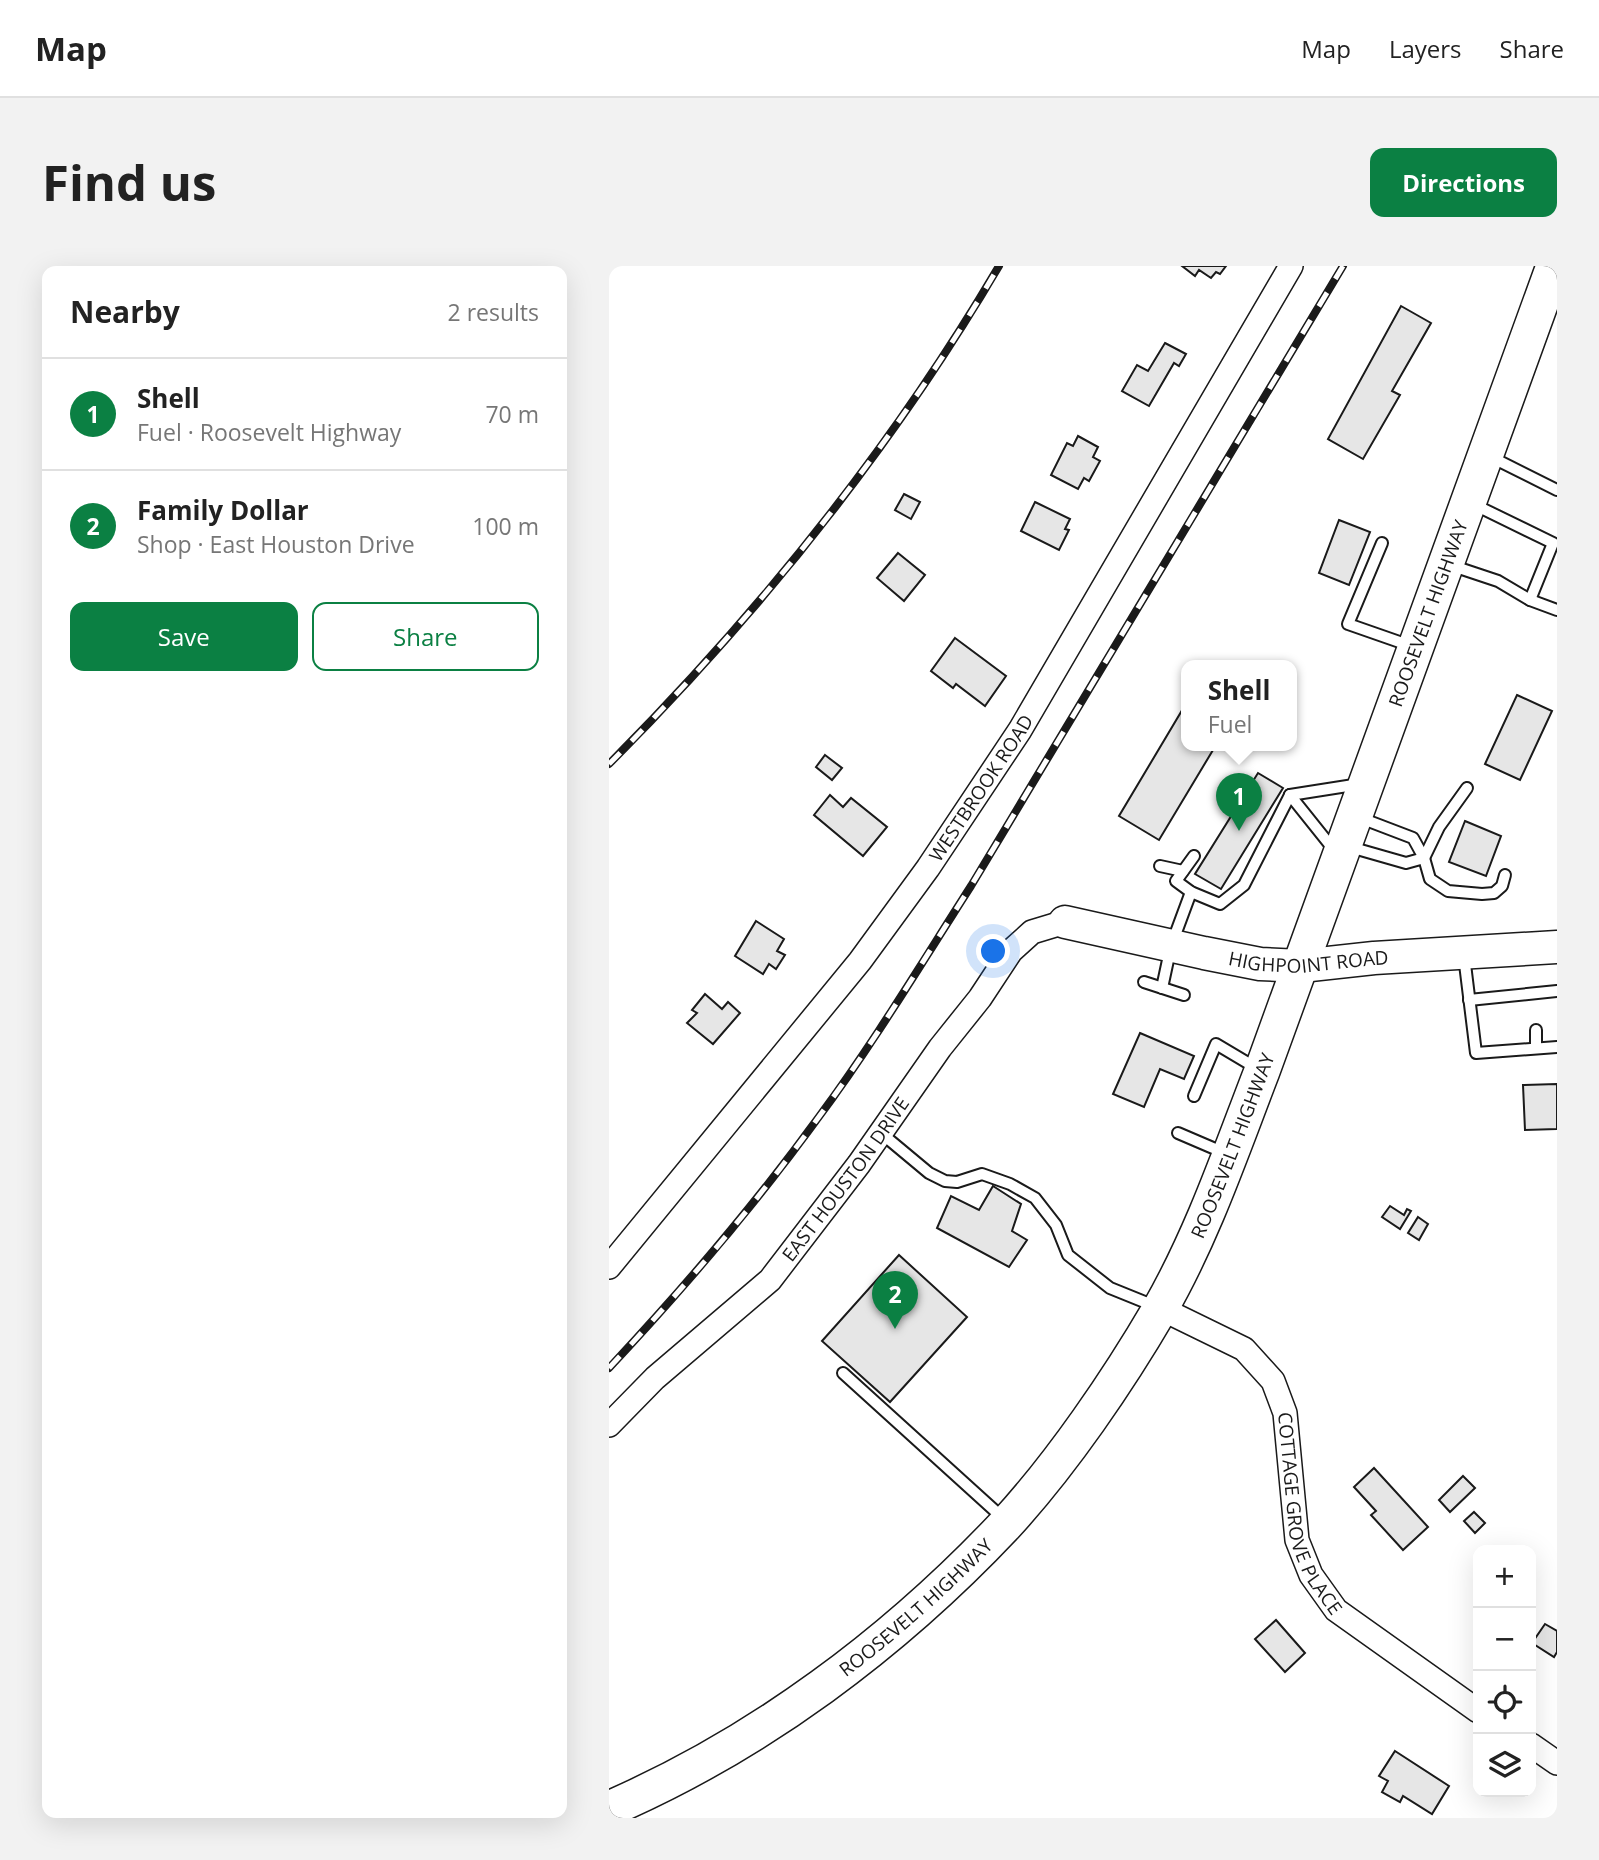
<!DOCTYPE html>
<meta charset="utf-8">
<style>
:root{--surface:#fff;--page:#f2f2f2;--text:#222;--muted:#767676;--line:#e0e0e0;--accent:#0b8043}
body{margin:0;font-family:"Open Sans",sans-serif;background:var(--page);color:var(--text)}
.controls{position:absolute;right:21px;bottom:21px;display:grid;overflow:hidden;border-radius:14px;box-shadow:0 7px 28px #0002}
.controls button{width:63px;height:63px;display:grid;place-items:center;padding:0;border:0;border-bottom:2px solid var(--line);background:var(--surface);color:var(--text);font:35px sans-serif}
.you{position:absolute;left:385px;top:686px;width:24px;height:24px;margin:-18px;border:5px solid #fff;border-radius:50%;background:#1a73e8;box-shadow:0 0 0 10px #1a73e833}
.badge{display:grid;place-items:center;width:46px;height:46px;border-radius:50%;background:var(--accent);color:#fff;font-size:23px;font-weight:700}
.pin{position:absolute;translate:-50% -58px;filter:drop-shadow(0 2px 4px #0008)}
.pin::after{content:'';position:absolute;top:37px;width:24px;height:21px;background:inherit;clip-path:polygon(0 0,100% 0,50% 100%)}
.popup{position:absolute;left:572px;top:394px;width:116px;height:91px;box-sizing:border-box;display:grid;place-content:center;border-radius:14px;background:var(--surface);filter:drop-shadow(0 2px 5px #0005);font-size:23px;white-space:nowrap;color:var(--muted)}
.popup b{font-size:26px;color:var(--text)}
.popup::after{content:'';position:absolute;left:50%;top:100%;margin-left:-14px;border:14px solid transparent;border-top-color:var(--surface)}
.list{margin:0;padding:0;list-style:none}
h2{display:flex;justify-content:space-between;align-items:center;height:91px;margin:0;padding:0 28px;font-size:30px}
h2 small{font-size:23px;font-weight:400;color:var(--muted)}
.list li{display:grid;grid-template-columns:46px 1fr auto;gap:21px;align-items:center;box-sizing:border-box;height:112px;padding:0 28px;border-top:2px solid var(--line)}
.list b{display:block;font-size:26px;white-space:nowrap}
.list p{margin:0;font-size:23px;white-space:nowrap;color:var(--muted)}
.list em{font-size:23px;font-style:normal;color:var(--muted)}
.actions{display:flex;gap:14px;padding:21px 28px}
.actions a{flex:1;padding:16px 0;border:2px solid var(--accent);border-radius:14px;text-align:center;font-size:24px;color:var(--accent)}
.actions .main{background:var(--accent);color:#fff}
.icon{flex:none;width:38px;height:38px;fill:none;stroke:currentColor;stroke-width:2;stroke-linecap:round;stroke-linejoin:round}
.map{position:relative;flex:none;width:948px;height:1552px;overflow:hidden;border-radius:14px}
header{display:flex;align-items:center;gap:42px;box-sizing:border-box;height:98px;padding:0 35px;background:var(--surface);border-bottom:2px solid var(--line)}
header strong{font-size:33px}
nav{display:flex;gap:38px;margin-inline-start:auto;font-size:24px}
.intro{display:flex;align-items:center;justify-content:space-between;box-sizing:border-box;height:168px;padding:0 42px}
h1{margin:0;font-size:49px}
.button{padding:18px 32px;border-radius:14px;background:var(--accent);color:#fff;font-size:24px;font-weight:700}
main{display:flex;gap:42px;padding:0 42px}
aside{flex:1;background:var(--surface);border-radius:14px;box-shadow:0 7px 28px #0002}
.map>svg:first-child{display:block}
</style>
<header>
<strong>Map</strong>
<nav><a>Map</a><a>Layers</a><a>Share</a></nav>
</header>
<div class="intro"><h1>Find us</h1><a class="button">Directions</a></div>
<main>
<aside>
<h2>Nearby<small>2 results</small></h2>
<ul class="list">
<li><span class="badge">1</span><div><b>Shell</b><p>Fuel · Roosevelt Highway</p></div><em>70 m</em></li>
<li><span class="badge">2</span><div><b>Family Dollar</b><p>Shop · East Houston Drive</p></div><em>100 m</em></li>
</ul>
<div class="actions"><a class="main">Save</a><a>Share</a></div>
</aside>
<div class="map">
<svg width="948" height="1552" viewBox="0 0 948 1552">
<rect width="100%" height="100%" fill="#fff"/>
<g fill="#e6e6e6" stroke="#1a1a1a" stroke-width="2">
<polygon points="573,0 617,0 611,8 607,6 602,12 590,4 586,10"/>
<polygon points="792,40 822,57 783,125 791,129 754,193 719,173"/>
<polygon points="556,77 577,88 570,100 565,97 540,140 513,125 528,99 539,105"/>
<polygon points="469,170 489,181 484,191 491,195 480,215 475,212 469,223 442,209 458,177 464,180"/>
<polygon points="295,228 311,236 302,253 286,244"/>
<polygon points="426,236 461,253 456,263 460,264 450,284 412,265"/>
<polygon points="730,254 761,266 740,319 710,307"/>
<polygon points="289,287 316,309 295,335 268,312"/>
<polygon points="346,372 397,410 376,440 347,418 344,422 322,405"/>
<polygon points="908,429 943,445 911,514 876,498"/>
<polygon points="575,441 578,443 578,479 607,479 550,574 510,550"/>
<polygon points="216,489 233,502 223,514 207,501"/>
<polygon points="649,507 674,522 612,623 586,608"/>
<polygon points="221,529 234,541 242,532 278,561 254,590 205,549"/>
<polygon points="856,555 892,570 877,610 840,596"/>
<polygon points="147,655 175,673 168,685 176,689 167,703 160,698 154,708 126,690"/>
<polygon points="96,728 113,743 119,736 131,747 104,778 78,757 88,747 83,744"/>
<polygon points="531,767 585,790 575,813 551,803 535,841 504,828"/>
<polygon points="948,818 948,863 916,864 914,819"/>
<polygon points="384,920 412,938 403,965 418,974 400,1001 328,962 342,930 370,944"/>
<polygon points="781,940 795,949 798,943 802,945 791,963 773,951"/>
<polygon points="809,951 819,958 810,974 799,967"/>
<polygon points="290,989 358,1051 281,1136 213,1075"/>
<polygon points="765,1202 819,1261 794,1284 762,1249 767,1245 745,1221"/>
<polygon points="854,1210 866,1222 841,1246 830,1234"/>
<polygon points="865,1246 876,1257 866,1267 855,1255"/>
<polygon points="667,1354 696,1387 676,1406 646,1373"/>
<polygon points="936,1358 948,1365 948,1386 945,1391 923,1377"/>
<polygon points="786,1485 840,1520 823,1548 794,1530 791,1536 773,1526 779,1515 770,1510"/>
</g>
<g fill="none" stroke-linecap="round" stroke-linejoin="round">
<g stroke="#1a1a1a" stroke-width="14">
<g id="lane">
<polyline points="882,191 948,224"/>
<polyline points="864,238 944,277 921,334"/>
<polyline points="773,277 739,358 802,380"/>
<polyline points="841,299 889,315 921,334 948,344"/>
<polyline points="681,529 725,584"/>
<polyline points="681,529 751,518"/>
<polyline points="749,551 804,572 815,592 821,613 839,625 873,628 885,627 893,620 896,609"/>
<polyline points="741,581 797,597 815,592"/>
<polyline points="585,590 567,615 582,626 611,638 635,619 681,529"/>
<polyline points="815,592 830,561 858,522"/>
<polyline points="551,600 574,605"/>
<polyline points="855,690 867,787 948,781"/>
<polyline points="535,716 575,729"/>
<polyline points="553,722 562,680 582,626"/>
<polyline points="860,734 948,725"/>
<polyline points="927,782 927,764"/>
<polyline points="585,830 607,778 649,803"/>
<polyline points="272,867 320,907 336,915 348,916 373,908 401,918 426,932 447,959 459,989 501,1022 548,1041"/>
<polyline points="569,867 618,888"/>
<polyline points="234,1107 395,1253"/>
</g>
</g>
<g stroke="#1a1a1a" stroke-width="26">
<g id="street">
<path id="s1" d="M0 1001 251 695 319 602 411 464 682 0"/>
<path id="s2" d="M551 1042 635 1083 664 1115 676 1147 688 1274 702 1309 727 1344 869 1445"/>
<path id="s3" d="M0 1159 46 1112 161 1014 250 898 331 782 371 732 402 685 423 666 456 656"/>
<polyline points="922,1479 948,1497"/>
</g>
</g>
<g stroke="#1a1a1a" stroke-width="35">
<g id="secondary">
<path id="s4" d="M456 656 595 687 651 698 692 700 765 692 948 681"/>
</g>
</g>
<g stroke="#1a1a1a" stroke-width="38">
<g id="primary">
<path id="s5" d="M0 1543C150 1478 285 1377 397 1258 453 1197 509 1115 551 1043 594 968 622 885 653 805L945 0"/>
</g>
</g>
<use href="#lane" stroke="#fff" stroke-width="10"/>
<use href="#street" stroke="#fff" stroke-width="23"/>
<use href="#secondary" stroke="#fff" stroke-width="32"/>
<use href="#primary" stroke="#fff" stroke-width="35"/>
<g stroke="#1a1a1a" stroke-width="8">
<g id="rail">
<path d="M0 498C148 349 283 182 390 0"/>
<path d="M0 1102C74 1023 145 940 209 852 264 778 312 698 362 620L734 0"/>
</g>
</g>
<use href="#rail" stroke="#fff" stroke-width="5" stroke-dasharray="16" stroke-linecap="butt"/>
</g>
<g text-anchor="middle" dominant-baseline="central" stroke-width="5" stroke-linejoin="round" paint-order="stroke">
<g font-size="19" fill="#1a1a1a" stroke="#fff">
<text stroke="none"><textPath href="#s5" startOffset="1503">ROOSEVELT HIGHWAY</textPath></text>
<text stroke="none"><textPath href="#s1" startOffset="607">WESTBROOK ROAD</textPath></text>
<text stroke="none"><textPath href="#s4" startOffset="248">HIGHPOINT ROAD</textPath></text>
<text stroke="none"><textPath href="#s5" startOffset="936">ROOSEVELT HIGHWAY</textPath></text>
<text stroke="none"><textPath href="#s3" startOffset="343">EAST HOUSTON DRIVE</textPath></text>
<text stroke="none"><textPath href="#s2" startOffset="276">COTTAGE GROVE PLACE</textPath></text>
<text stroke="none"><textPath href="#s5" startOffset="369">ROOSEVELT HIGHWAY</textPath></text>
</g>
</g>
</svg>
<div class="controls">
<button>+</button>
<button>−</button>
<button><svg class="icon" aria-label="locate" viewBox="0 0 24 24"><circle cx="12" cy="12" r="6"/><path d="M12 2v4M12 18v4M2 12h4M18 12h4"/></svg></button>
<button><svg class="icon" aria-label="layers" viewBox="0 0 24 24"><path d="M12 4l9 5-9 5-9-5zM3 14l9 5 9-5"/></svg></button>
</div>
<div class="you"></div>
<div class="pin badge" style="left:630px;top:565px">1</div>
<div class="popup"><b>Shell</b>Fuel</div>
<div class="pin badge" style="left:286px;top:1063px">2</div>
</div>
</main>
